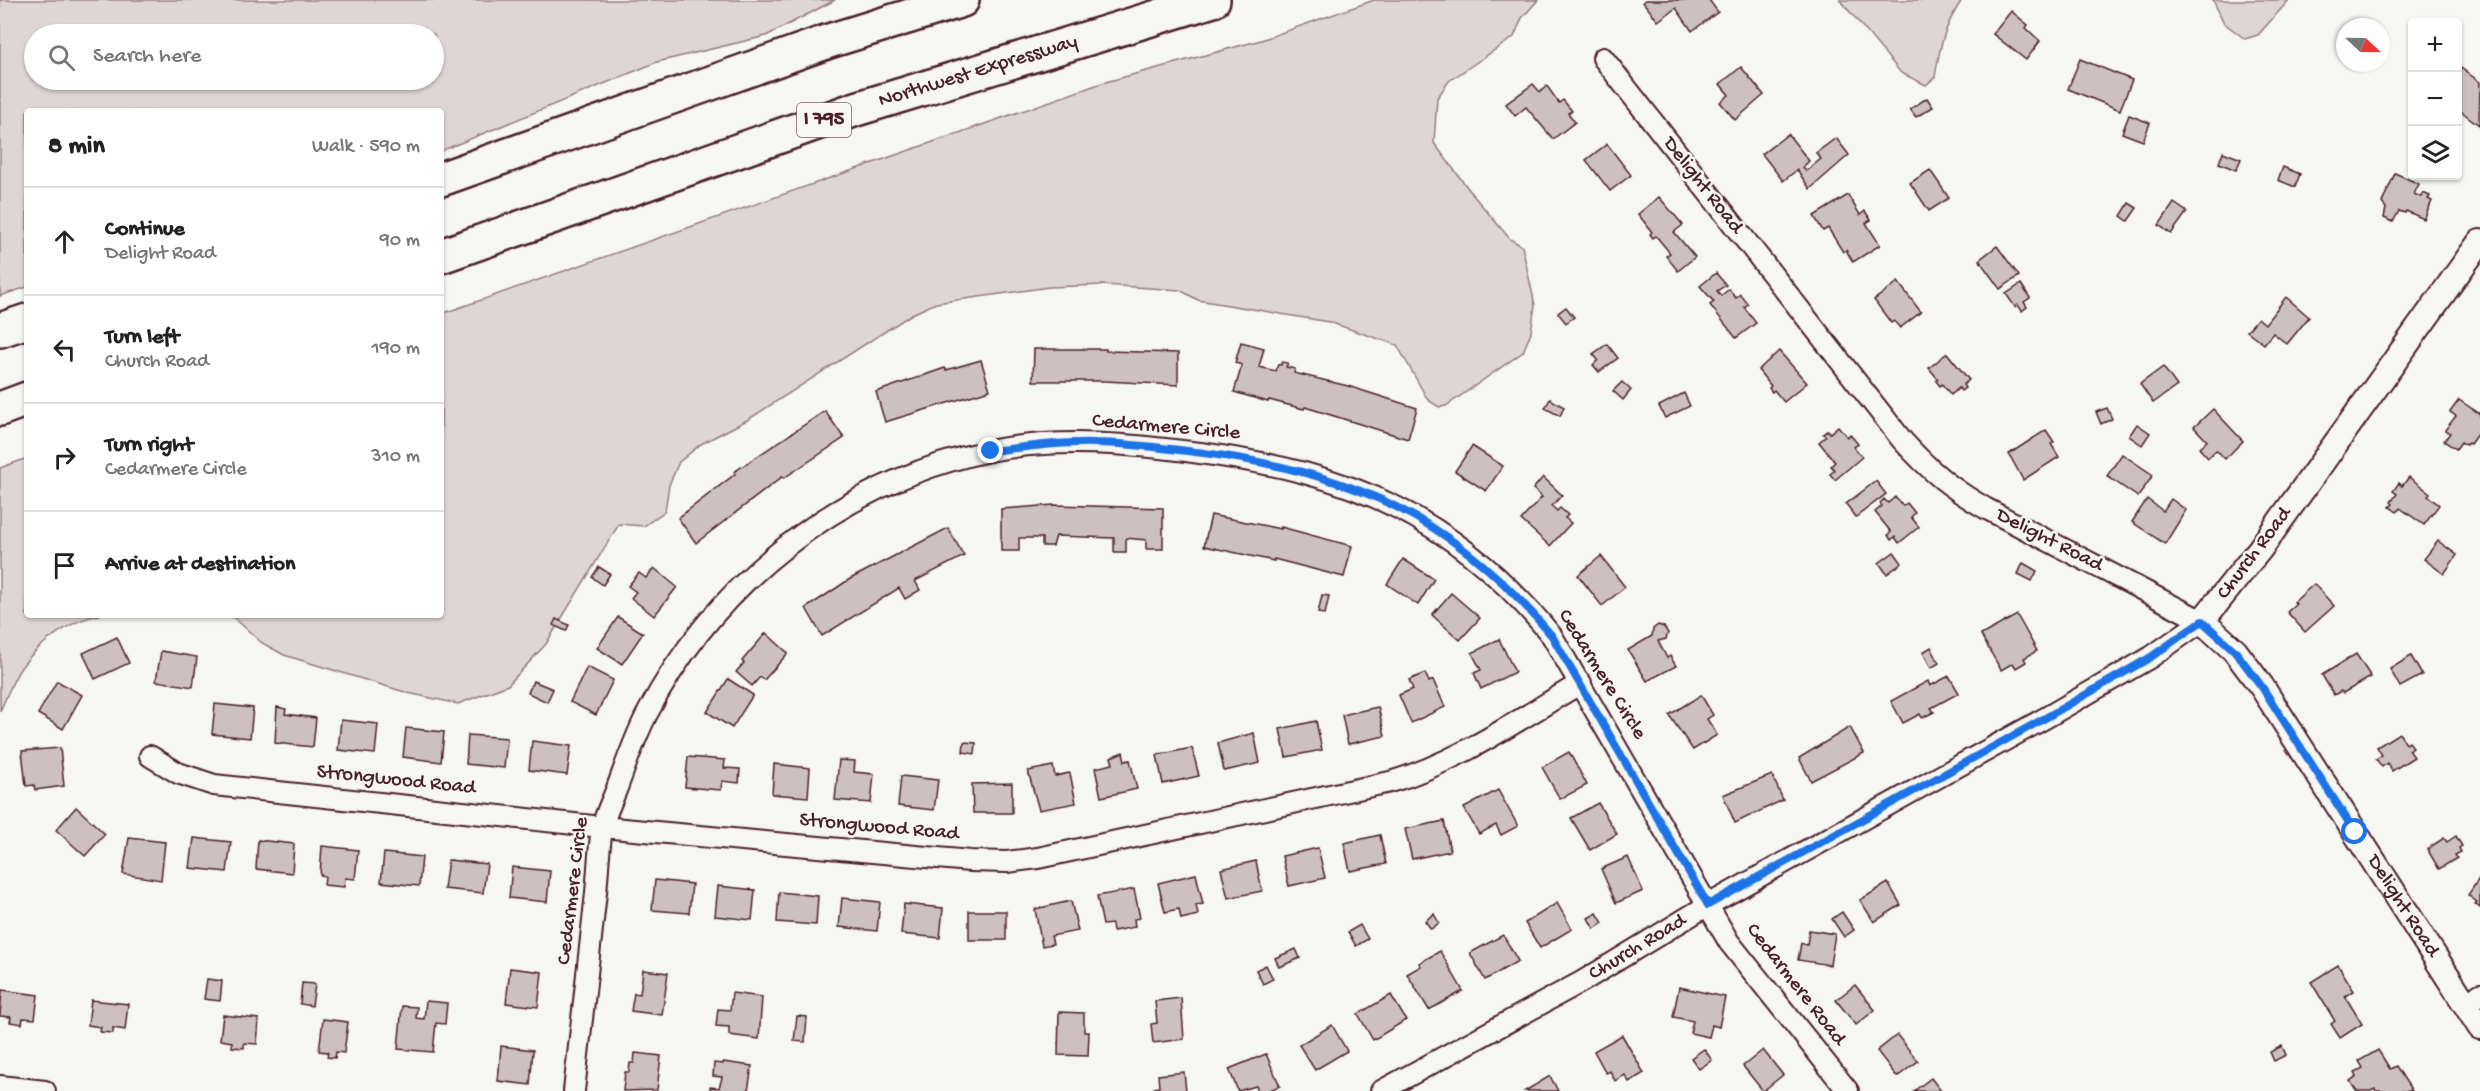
<!DOCTYPE html>
<meta charset="utf-8">
<style>
:root{--surface:#fff;--page:#f6f6f6;--text:#222;--muted:#767676;--line:#e0e0e0}
body{margin:0;font-family:"Gochi Hand",sans-serif;background:var(--page);color:var(--text)}
.controls{position:absolute;right:18px;top:18px;display:grid;overflow:hidden;border-radius:6px;box-shadow:0 2px 4px #0004}
.controls button{width:54px;height:54px;display:grid;place-items:center;padding:0;border:0;border-bottom:2px solid var(--line);background:var(--surface);color:var(--text);font:30px sans-serif}
.compass{position:absolute;left:2336px;top:18px;width:54px;height:54px;border-radius:50%;background:var(--surface);box-shadow:0 2px 4px #0004;rotate:112deg}
.stop{position:absolute;width:18px;height:18px;margin:-14px;border:4px solid #1a73e8;border-radius:50%;background:#fff}
.stop.end{background:#1a73e8;border-color:#fff;box-shadow:0 2px 6px #0008}
.list{margin:0;padding:0;list-style:none}
h2{display:flex;justify-content:space-between;align-items:center;height:78px;margin:0;padding:0 24px;font-size:26px}
h2 small{font-size:20px;font-weight:400;color:var(--muted)}
.list li{display:grid;grid-template-columns:39px 1fr auto;gap:18px;align-items:center;box-sizing:border-box;height:108px;padding:0 24px;border-top:2px solid var(--line)}
.list b{display:block;font-size:22px;white-space:nowrap}
.list p{margin:0;font-size:20px;white-space:nowrap;color:var(--muted)}
.list em{font-size:20px;font-style:normal;color:var(--muted)}
.icon{flex:none;width:33px;height:33px;fill:none;stroke:currentColor;stroke-width:2;stroke-linecap:round;stroke-linejoin:round}
.map{position:relative;flex:none;width:2480px;height:1091px;overflow:hidden}
.search{position:absolute;background:var(--surface);box-shadow:0 2px 4px #0004;left:24px;top:24px;width:420px;height:66px;display:flex;align-items:center;gap:15px;box-sizing:border-box;padding:0 21px;border-radius:33px;color:var(--muted);font-size:22px}
.panel{position:absolute;background:var(--surface);box-shadow:0 2px 4px #0004;left:24px;top:108px;width:420px;height:510px;border-radius:6px}
.map>svg:first-child{display:block}
</style>
<div class="map">
<svg width="2480" height="1091" viewBox="0 0 2480 1091">
<rect width="100%" height="100%" fill="#f6f6f2"/>
<filter id="ink" filterUnits="userSpaceOnUse"><feTurbulence type="fractalNoise" baseFrequency=".0167" numOctaves="2"/><feDisplacementMap in="SourceGraphic" scale="12" xChannelSelector="R" yChannelSelector="G"/><feConvolveMatrix kernelMatrix="1 2 1 2 8 2 1 2 1" color-interpolation-filters="sRGB"/></filter>
<g filter="url(#ink)">
<g fill="#ddd6d5" stroke="#947a80" stroke-width="1.5" fill-rule="evenodd">
<path d="M0 0H835L766 36 657 62 441 151V111H27V287L0 296ZM434 34V80H34V34Z"/>
<polygon points="1374,0 1538,0 1522,18 1514,37 1449,81 1437,98 1434,143 1473,195 1510,239 1522,246 1535,305 1531,332 1523,352 1446,406 1439,407 1428,400 1397,345 1329,322 1198,300 1180,290 1104,285 1049,287 936,303 912,314 749,419 701,444 679,462 669,485 665,511 644,526 619,524 546,644 508,685 458,704 408,693 284,655 262,643 231,615 441,615 441,314 1102,83 1261,40"/>
<path d="M1840 0H1962C1944 26 1940 46 1935 77L1926 85 1901 73Z"/>
<polygon points="2213,0 2289,0 2258,35 2245,39 2224,23"/>
<path d="M27 458V615H100C72 619 41 642 23 665 13 677 7 697 0 711V468Z"/>
</g>
<g fill="#ccc1c0" stroke="#4a1f2b" stroke-width="1.5">
<polygon points="1645,0 1709,0 1718,12 1692,31 1676,8 1658,21 1643,2"/>
<polygon points="2011,11 2028,25 2026,28 2040,41 2026,60 1993,34"/>
<polygon points="2080,59 2132,80 2120,110 2068,89"/>
<polygon points="1741,67 1764,95 1735,120 1720,102 1729,95 1720,84"/>
<polygon points="2461,68 2480,82 2479,125 2458,109 2458,73"/>
<polygon points="1533,84 1540,92 1547,86 1559,103 1563,100 1572,111 1568,113 1575,122 1553,139 1526,107 1515,116 1506,104"/>
<polygon points="1927,98 1933,107 1916,117 1910,109"/>
<polygon points="2129,115 2150,123 2143,141 2122,133"/>
<polygon points="1788,134 1809,161 1803,167 1806,171 1821,159 1816,153 1836,138 1849,155 1810,189 1797,170 1783,181 1762,154"/>
<polygon points="1607,144 1631,175 1610,191 1586,160"/>
<polygon points="2223,152 2241,159 2236,170 2219,163"/>
<polygon points="2283,167 2300,174 2295,187 2278,180"/>
<polygon points="1930,170 1949,198 1929,211 1910,183"/>
<polygon points="2395,173 2419,184 2414,194 2421,197 2423,193 2430,196 2428,199 2432,201 2424,219 2406,211 2405,213 2399,211 2393,222 2384,218 2386,208 2382,203"/>
<polygon points="1848,195 1860,215 1865,211 1871,220 1866,223 1880,245 1853,262 1846,250 1843,252 1828,228 1823,231 1814,216"/>
<polygon points="1659,197 1683,225 1674,232 1695,257 1678,271 1666,256 1670,253 1656,236 1653,238 1650,234 1652,232 1638,214"/>
<polygon points="2129,203 2137,208 2128,221 2121,216"/>
<polygon points="2174,203 2187,212 2171,234 2159,225"/>
<polygon points="1997,246 2019,276 2000,289 1979,260"/>
<polygon points="1716,273 1726,285 1717,291 1721,296 1729,289 1736,298 1740,294 1748,304 1744,307 1756,323 1736,338 1710,305 1714,302 1700,286"/>
<polygon points="1898,282 1921,312 1900,328 1894,321 1891,323 1874,300"/>
<polygon points="2021,284 2030,298 2024,302 2027,307 2022,311 2018,305 2015,307 2006,294"/>
<polygon points="2286,297 2309,317 2287,344 2273,333 2264,344 2247,331 2258,318 2265,324"/>
<polygon points="1566,307 1574,317 1566,323 1558,313"/>
<polygon points="1241,342 1264,348 1259,367 1276,371 1278,364 1281,365 1282,362 1288,363 1286,367 1295,369 1294,373 1348,386 1417,408 1408,439 1305,407 1304,409 1269,400 1268,402 1234,392 1242,365 1235,363"/>
<polygon points="1607,344 1618,358 1599,372 1593,365 1598,360 1593,354"/>
<polygon points="1034,349 1106,349 1106,351 1178,353 1178,385 1105,381 1033,381"/>
<polygon points="1779,351 1807,383 1784,402 1774,390 1772,392 1769,388 1771,386 1758,370"/>
<polygon points="1947,353 1969,380 1963,385 1965,388 1961,391 1959,388 1951,395 1942,384 1940,386 1936,381 1938,379 1929,368"/>
<polygon points="981,360 990,390 885,422 876,392 945,368 946,370"/>
<polygon points="2163,367 2177,386 2153,403 2140,384"/>
<polygon points="1622,382 1631,390 1623,400 1613,391"/>
<polygon points="1684,393 1690,406 1665,418 1659,406"/>
<polygon points="1550,399 1564,407 1560,416 1545,408"/>
<polygon points="2459,400 2480,414 2480,430 2470,444 2468,443 2466,445 2461,442 2456,449 2444,441 2450,433 2445,430 2456,416 2450,412"/>
<polygon points="2107,408 2112,419 2101,424 2096,412"/>
<polygon points="2213,409 2243,441 2225,459 2216,450 2208,458 2199,448 2207,441 2194,427"/>
<polygon points="825,411 844,438 784,478 782,477 696,543 678,518 735,474 734,472"/>
<polygon points="2137,424 2150,433 2142,445 2129,436"/>
<polygon points="1838,426 1847,437 1850,434 1858,444 1854,447 1862,457 1835,480 1830,474 1835,470 1831,466 1835,462 1819,442 1826,436 1823,434 1828,430 1830,433"/>
<polygon points="2046,430 2054,442 2051,444 2059,457 2023,480 2009,454"/>
<polygon points="1472,446 1503,466 1486,491 1455,471"/>
<polygon points="2122,454 2153,475 2138,497 2107,476"/>
<polygon points="1543,477 1562,495 1552,506 1557,511 1560,508 1568,515 1565,518 1571,523 1550,546 1521,520 1542,497 1533,489"/>
<polygon points="2409,477 2430,493 2428,496 2439,505 2424,525 2400,508 2397,512 2390,507 2393,504 2391,502 2397,494 2393,491 2399,483 2402,486"/>
<polygon points="1876,481 1886,494 1856,517 1846,504"/>
<polygon points="1895,497 1903,506 1907,503 1915,513 1911,517 1919,527 1899,543 1895,537 1891,540 1888,535 1891,532 1875,512 1882,506 1880,503 1884,499 1888,503"/>
<polygon points="2147,499 2163,511 2171,499 2186,510 2165,544 2132,522"/>
<polygon points="1054,505 1163,508 1163,549 1146,549 1146,540 1126,538 1126,552 1114,552 1114,538 1056,536 1053,546 1042,546 1042,538 1019,538 1019,551 1001,551 1001,509"/>
<polygon points="1211,515 1281,529 1281,527 1352,546 1344,577 1274,559 1274,561 1204,546"/>
<polygon points="948,528 964,556 915,581 920,590 905,599 899,588 822,636 806,608 850,579"/>
<polygon points="2438,541 2457,555 2444,574 2424,559"/>
<polygon points="1894,552 1902,563 1887,574 1879,563"/>
<polygon points="1601,556 1625,587 1602,606 1578,575"/>
<polygon points="1403,559 1434,579 1418,605 1387,584"/>
<polygon points="2023,563 2037,571 2032,581 2018,574"/>
<polygon points="599,567 610,574 603,585 592,577"/>
<polygon points="654,568 677,587 654,616 631,598 636,592 628,586 639,573 646,578"/>
<polygon points="2314,584 2334,606 2305,632 2287,612 2296,604 2294,602"/>
<polygon points="1451,593 1480,618 1460,640 1432,615"/>
<polygon points="1322,595 1329,596 1325,614 1318,613"/>
<polygon points="2017,615 2037,651 2024,658 2026,662 2016,668 2013,663 2001,670 1981,635"/>
<polygon points="618,617 643,633 622,664 597,648"/>
<polygon points="556,619 569,625 566,631 553,625"/>
<polygon points="1658,625 1664,627 1668,633 1666,639 1658,641 1667,658 1670,656 1676,666 1647,681 1628,650 1652,636 1653,629"/>
<polygon points="766,633 788,653 764,680 760,677 752,686 736,672 744,663 742,661"/>
<polygon points="117,637 129,663 95,679 83,653"/>
<polygon points="1499,639 1515,672 1481,689 1474,673 1481,670 1472,653"/>
<polygon points="1931,647 1939,663 1931,668 1923,652"/>
<polygon points="161,651 197,657 193,687 156,681"/>
<polygon points="2356,654 2371,677 2343,693 2341,691 2334,695 2322,675"/>
<polygon points="2411,656 2422,675 2400,687 2390,669"/>
<polygon points="587,667 613,680 596,715 570,702"/>
<polygon points="1425,673 1429,682 1433,680 1445,707 1411,723 1399,695 1413,689 1409,680"/>
<polygon points="1949,676 1959,693 1931,708 1934,712 1922,718 1920,714 1903,723 1891,701 1928,681 1930,686"/>
<polygon points="728,679 753,695 732,728 707,712"/>
<polygon points="57,681 82,695 63,729 38,714"/>
<polygon points="533,681 553,689 547,702 528,693"/>
<polygon points="1701,695 1713,715 1707,719 1717,735 1693,750 1669,715"/>
<polygon points="215,704 253,708 250,738 212,734"/>
<polygon points="277,707 286,709 285,714 316,718 313,747 275,743"/>
<polygon points="1378,707 1385,736 1348,744 1342,715"/>
<polygon points="341,720 378,724 375,754 338,750"/>
<polygon points="1316,721 1322,750 1286,757 1280,729"/>
<polygon points="1850,727 1864,753 1811,781 1799,758"/>
<polygon points="406,728 444,732 441,762 403,757"/>
<polygon points="1254,733 1260,763 1224,771 1218,743"/>
<polygon points="2399,733 2406,744 2409,742 2413,747 2409,750 2414,757 2392,771 2387,763 2382,767 2376,759 2382,755 2377,747"/>
<polygon points="468,735 507,738 504,768 466,764"/>
<polygon points="532,741 571,746 567,775 529,770"/>
<polygon points="964,742 976,743 975,754 963,752"/>
<polygon points="60,748 64,786 35,790 34,785 26,786 22,751"/>
<polygon points="1192,748 1199,776 1163,784 1157,755"/>
<polygon points="1123,752 1125,761 1130,760 1137,789 1101,797 1095,768 1113,764 1111,757"/>
<polygon points="1569,752 1587,785 1560,799 1542,767"/>
<polygon points="688,757 725,760 724,768 740,769 739,783 722,781 721,790 685,787"/>
<polygon points="839,760 855,761 854,772 874,774 871,803 835,800"/>
<polygon points="774,764 810,768 808,797 772,794"/>
<polygon points="1053,766 1055,776 1070,773 1076,803 1039,810 1028,771"/>
<polygon points="1772,775 1783,800 1735,823 1723,795"/>
<polygon points="901,776 938,780 934,810 898,806"/>
<polygon points="1012,783 1012,813 973,813 972,784"/>
<polygon points="1498,790 1518,826 1501,835 1496,825 1479,834 1464,808"/>
<polygon points="1598,803 1617,834 1590,850 1571,818"/>
<polygon points="76,807 105,834 85,856 56,830"/>
<polygon points="1444,821 1450,851 1412,859 1405,829"/>
<polygon points="1380,835 1386,864 1350,871 1344,843"/>
<polygon points="2456,836 2462,846 2459,848 2461,852 2455,855 2457,858 2439,869 2427,849 2444,838 2447,842"/>
<polygon points="129,838 165,842 161,880 123,874"/>
<polygon points="194,838 231,842 227,872 190,868"/>
<polygon points="258,840 294,844 292,873 256,869"/>
<polygon points="322,846 358,850 355,879 345,878 344,887 324,885 325,876 320,875"/>
<polygon points="1318,848 1325,878 1289,886 1282,856"/>
<polygon points="384,853 422,857 419,886 381,882"/>
<polygon points="1628,857 1643,891 1616,903 1601,869"/>
<polygon points="448,860 487,864 483,893 444,889"/>
<polygon points="1256,861 1262,891 1228,898 1221,869"/>
<polygon points="512,867 550,871 547,902 509,898"/>
<polygon points="1196,874 1203,904 1196,905 1198,915 1181,919 1179,909 1165,912 1158,883"/>
<polygon points="2480,877 2480,908 2475,904 2477,902 2468,895"/>
<polygon points="655,880 692,884 689,913 652,910"/>
<polygon points="1888,883 1901,905 1874,922 1860,900"/>
<polygon points="718,886 755,890 752,920 715,916"/>
<polygon points="1134,889 1140,918 1134,919 1135,927 1113,931 1112,924 1103,925 1097,896"/>
<polygon points="779,892 818,896 816,925 777,922"/>
<polygon points="842,898 880,902 877,931 839,927"/>
<polygon points="1071,901 1078,931 1051,936 1053,944 1042,946 1035,909"/>
<polygon points="1557,903 1572,929 1540,948 1525,923"/>
<polygon points="904,904 943,908 940,938 901,934"/>
<rect x="969" y="911" width="37" height="29"/>
<polygon points="1842,912 1854,930 1844,937 1832,919"/>
<polygon points="1597,913 1603,923 1594,929 1588,918"/>
<polygon points="1434,914 1439,923 1431,929 1425,921"/>
<polygon points="1360,925 1368,939 1356,946 1348,932"/>
<polygon points="1809,930 1835,934 1830,965 1798,960 1801,943 1807,945"/>
<polygon points="1503,935 1518,961 1485,980 1470,953"/>
<polygon points="1296,949 1300,958 1279,967 1275,958"/>
<polygon points="1440,951 1463,991 1429,1010 1407,974 1421,966 1419,963"/>
<polygon points="1266,965 1273,979 1263,984 1256,970"/>
<polygon points="2338,965 2354,991 2345,996 2362,1024 2340,1038 2331,1024 2335,1021 2311,982"/>
<polygon points="510,968 542,972 538,1007 506,1003"/>
<polygon points="643,970 668,973 662,1015 631,1011 634,993 640,994"/>
<polygon points="207,979 222,981 220,1001 204,999"/>
<polygon points="302,983 315,984 312,1006 300,1004"/>
<polygon points="1855,985 1875,1010 1856,1025 1836,1000"/>
<polygon points="1679,987 1725,997 1719,1027 1712,1025 1709,1037 1690,1033 1693,1021 1673,1017"/>
<polygon points="2,990 38,995 35,1019 23,1018 22,1024 10,1022 11,1017 0,1016"/>
<polygon points="732,993 762,997 759,1039 729,1035 729,1027 716,1026 718,1009 730,1010"/>
<polygon points="1391,995 1406,1020 1373,1040 1358,1014"/>
<polygon points="1181,998 1184,1039 1153,1043 1151,1024 1157,1023 1155,1001"/>
<polygon points="91,1000 128,1004 125,1030 113,1028 113,1033 100,1032 101,1027 88,1025"/>
<polygon points="426,1001 447,1003 445,1024 436,1023 433,1052 398,1049 402,1006 417,1007 416,1018 424,1019"/>
<polygon points="1059,1012 1084,1013 1084,1032 1089,1032 1088,1056 1058,1055"/>
<polygon points="223,1015 259,1019 257,1044 244,1043 244,1048 232,1047 232,1042 220,1040"/>
<polygon points="797,1016 807,1017 805,1042 794,1041"/>
<polygon points="323,1019 348,1022 344,1053 336,1052 335,1058 327,1057 328,1052 319,1051"/>
<polygon points="1332,1025 1347,1051 1315,1070 1299,1045"/>
<polygon points="1622,1035 1644,1073 1629,1082 1625,1075 1615,1081 1610,1071 1606,1073 1594,1051"/>
<polygon points="1897,1035 1918,1061 1897,1077 1877,1051"/>
<polygon points="501,1046 533,1050 530,1085 498,1081"/>
<polygon points="2282,1046 2286,1055 2274,1061 2270,1052"/>
<polygon points="1704,1049 1712,1060 1699,1069 1691,1058"/>
<polygon points="1763,1050 1783,1075 1763,1091 1743,1066"/>
<polygon points="2378,1050 2390,1069 2396,1066 2412,1091 2376,1091 2375,1089 2371,1091 2357,1091 2350,1081 2357,1076 2355,1072 2363,1068 2359,1061"/>
<polygon points="635,1053 661,1056 657,1090 623,1091 625,1072 629,1072 630,1063 634,1063"/>
<polygon points="1266,1054 1280,1086 1267,1091 1258,1091 1256,1086 1238,1091 1229,1069"/>
<polygon points="723,1062 752,1066 748,1091 710,1091 710,1087 719,1088 721,1081 722,1077 713,1076 714,1063 723,1064"/>
<polygon points="1184,1072 1186,1091 1154,1091 1154,1088 1159,1087 1158,1075"/>
<polygon points="1550,1076 1558,1091 1525,1091"/>
<polygon points="1931,1078 1941,1091 1914,1091"/>
</g>
<g fill="none" stroke-linecap="round" stroke-linejoin="round">
<g stroke="#4a1f2b" stroke-width="24">
<g id="minor">
<path d="M150 756 178 773 214 785 602 827 970 861 1007 862 1038 858 1390 782C1459 762 1519 719 1581 683"/>
<polyline points="2467,1005 2480,994"/>
<polyline points="0,1086 45,1091"/>
<path d="M574 1091C581 1028 588 965 595 902 598 878 598 853 602 829 604 816 612 801 617 788 626 764 635 737 647 714 716 581 842 482 989 451 1059 437 1131 444 1200 453 1351 473 1454 516 1552 636L1729 942 1848 1091"/>
<path id="s1" d="M1381 1091 1583 981 1708 905 2047 717 2151 657 2202 621 1985 508C1949 487 1930 471 1902 440L1603 58"/>
</g>
</g>
<g stroke="#4a1f2b" stroke-width="28">
<g id="tertiary">
<path id="s2" d="M2480 242 2260 549 2202 621 2235 651 2262 687 2480 1027"/>
</g>
</g>
<g stroke="#4a1f2b" stroke-width="38">
<g id="motorway">
<polyline points="441,179 829,41 962,0"/>
<path id="s3" d="M441 256 856 109 1213 0"/>
<polyline points="0,330 27,321"/>
<polyline points="0,409 27,399"/>
</g>
</g>
<use href="#minor" stroke="#f6f6f2" stroke-width="20"/>
<use href="#tertiary" stroke="#f6f6f2" stroke-width="24"/>
<use href="#motorway" stroke="#f6f6f2" stroke-width="33"/>
</g>
</g>
<g fill="none" stroke-linecap="round" stroke-linejoin="round" filter="url(#ink)">
<path stroke="#1a73e8" stroke-width="8" d="M991 451C1025 447 1060 442 1095 443 1132 443 1168 449 1204 453 1354 473 1455 518 1552 636L1708 905 2047 717 2151 657 2202 621 2235 651 2262 687 2355 832"/>
</g>
<g text-anchor="middle" dominant-baseline="central" stroke-width="5" stroke-linejoin="round" paint-order="stroke">
<rect fill="#f6f6f2" stroke="#7e6067" stroke-width="1.5" x="797" y="103" width="54" height="34" rx="4.5"/>
<g font-size="20" font-weight="bold" fill="#4a1f2b">
<text x="824" y="120">I 795</text>
</g>
<g font-size="21" fill="#4a1f2b" stroke="#f6f6f2">
<text stroke="none"><textPath href="#s3" startOffset="568">Northwest Expressway</textPath></text>
<text transform="translate(1702 186) rotate(52)">Delight Road</text>
<text transform="translate(1166 428) rotate(5)">Cedarmere Circle</text>
<text transform="translate(2049 541) rotate(27)">Delight Road</text>
<text transform="translate(2255 554) rotate(-53)">Church Road</text>
<text transform="translate(1601 675) rotate(58)">Cedarmere Circle</text>
<text transform="translate(396 781) rotate(6)">Strongwood Road</text>
<text transform="translate(879 828) rotate(5)">Strongwood Road</text>
<text transform="translate(574 891) rotate(-83)">Cedarmere Circle</text>
<text stroke="none"><textPath href="#s2" startOffset="820">Delight Road</textPath></text>
<text stroke="none"><textPath href="#s1" startOffset="294">Church Road</textPath></text>
<text transform="translate(1795 985) rotate(52)">Cedarmere Road</text>
</g>
</g>
</svg>
<div class="controls">
<button>+</button>
<button>−</button>
<button><svg class="icon" aria-label="layers" viewBox="0 0 24 24"><path d="M12 4l9 5-9 5-9-5zM3 14l9 5 9-5"/></svg></button>
</div>
<svg class="compass" viewBox="-18 -18 36 36"><path d="M0-13l5 13h-10z" fill="#e53935"/><path d="M0 13l5-13h-10z" fill="#767676"/></svg>
<div class="stop" style="left:2355px;top:832px"></div>
<div class="stop end" style="left:991px;top:451px"></div>
<div class="search"><svg class="icon" aria-label="search" viewBox="0 0 24 24"><circle cx="10" cy="10" r="6"/><path d="M15 15l6 6"/></svg>Search here</div>
<section class="panel">
<h2>8 min<small>Walk · 590 m</small></h2>
<ul class="list">
<li><svg class="icon" aria-label="ahead" viewBox="0 0 24 24"><path d="M12 20V5M6 11l6-6 6 6"/></svg><div><b>Continue</b><p>Delight Road</p></div><em>90 m</em></li>
<li><svg class="icon" aria-label="left" viewBox="0 0 24 24"><path d="M17 20v-9H6M10 6l-5 5 5 5"/></svg><div><b>Turn left</b><p>Church Road</p></div><em>190 m</em></li>
<li><svg class="icon" aria-label="right" viewBox="0 0 24 24"><path d="M7 20v-9h11M14 6l5 5-5 5"/></svg><div><b>Turn right</b><p>Cedarmere Circle</p></div><em>310 m</em></li>
<li><svg class="icon" aria-label="arrive" viewBox="0 0 24 24"><path d="M6 21V4h12l-3 4 3 4H6"/></svg><div><b>Arrive at destination</b></div></li>
</ul>
</section>
</div>
